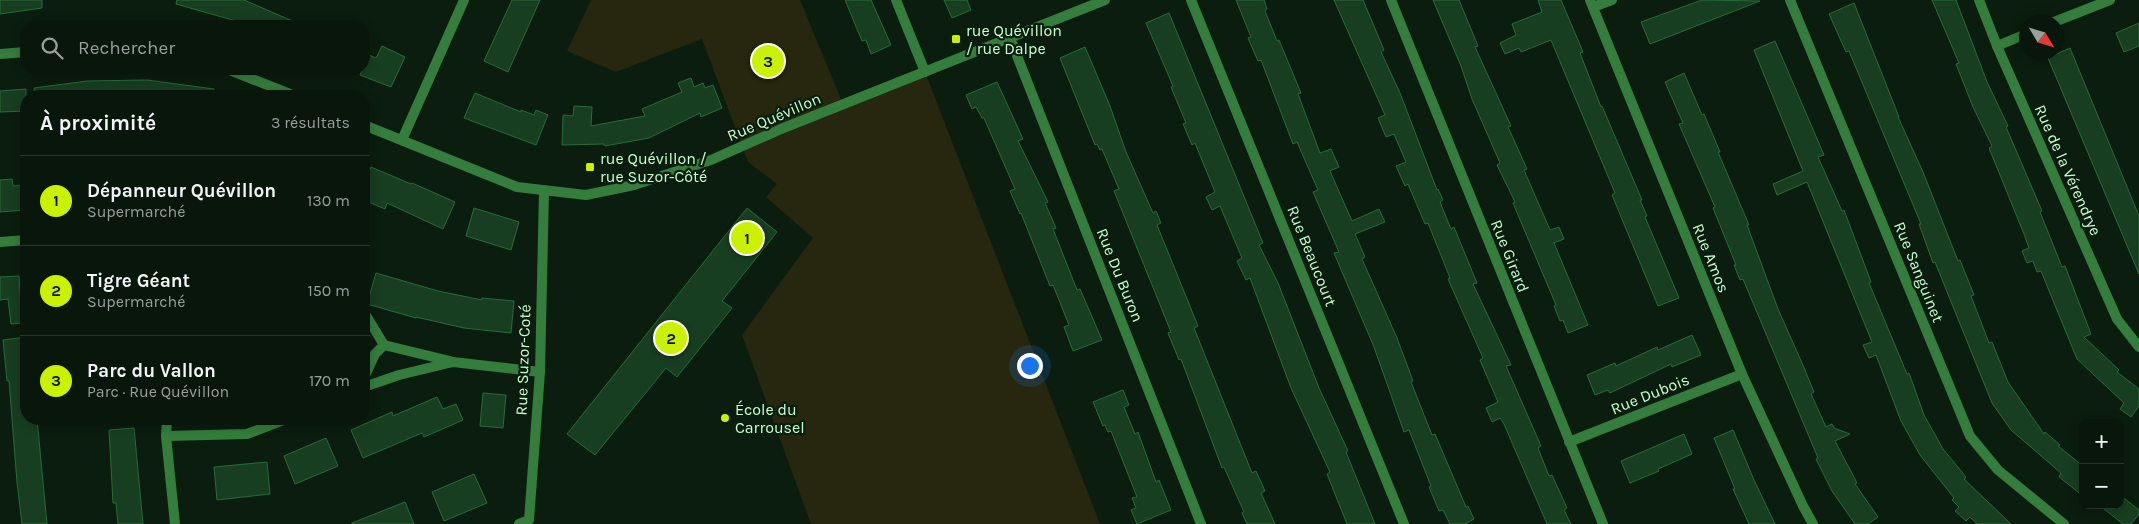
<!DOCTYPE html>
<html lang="fr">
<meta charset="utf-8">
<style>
:root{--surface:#08160b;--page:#162319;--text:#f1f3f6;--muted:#989f9d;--line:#29352c;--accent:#caf200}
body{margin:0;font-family:Karla,sans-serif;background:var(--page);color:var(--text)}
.controls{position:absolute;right:15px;bottom:15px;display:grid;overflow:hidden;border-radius:10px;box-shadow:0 2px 12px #0003}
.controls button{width:45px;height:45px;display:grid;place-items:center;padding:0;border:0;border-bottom:1px solid var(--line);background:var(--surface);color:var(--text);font:25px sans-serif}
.compass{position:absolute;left:2019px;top:15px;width:45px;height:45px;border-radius:50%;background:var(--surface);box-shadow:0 2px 12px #0003;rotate:128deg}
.you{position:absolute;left:1029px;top:365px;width:18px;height:18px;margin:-12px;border:4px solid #fff;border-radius:50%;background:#1a73e8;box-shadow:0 0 0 8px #1a73e833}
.badge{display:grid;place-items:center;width:32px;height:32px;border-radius:50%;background:var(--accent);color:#111;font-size:16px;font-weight:700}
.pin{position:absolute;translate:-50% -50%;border:2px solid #fff;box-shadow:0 1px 5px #0006}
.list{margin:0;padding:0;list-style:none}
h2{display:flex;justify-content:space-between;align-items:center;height:65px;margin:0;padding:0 20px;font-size:21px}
h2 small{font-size:16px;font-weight:400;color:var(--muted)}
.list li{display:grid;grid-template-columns:32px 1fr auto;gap:15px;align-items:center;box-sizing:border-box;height:90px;padding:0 20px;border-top:1px solid var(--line)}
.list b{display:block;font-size:19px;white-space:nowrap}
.list p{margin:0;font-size:16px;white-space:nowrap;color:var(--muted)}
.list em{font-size:16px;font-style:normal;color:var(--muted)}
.icon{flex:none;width:28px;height:28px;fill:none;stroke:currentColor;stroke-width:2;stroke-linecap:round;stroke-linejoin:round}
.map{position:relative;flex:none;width:2139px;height:524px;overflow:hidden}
.search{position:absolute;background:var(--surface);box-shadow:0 2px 12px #0003;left:20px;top:20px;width:350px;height:55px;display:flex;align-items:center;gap:12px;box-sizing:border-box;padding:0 18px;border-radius:20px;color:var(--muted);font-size:19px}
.panel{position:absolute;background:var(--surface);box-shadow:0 2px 12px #0003;left:20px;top:90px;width:350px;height:335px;border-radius:20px}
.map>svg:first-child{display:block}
</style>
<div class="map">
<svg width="2139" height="524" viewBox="0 0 2139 524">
<rect width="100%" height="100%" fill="#0b1d0f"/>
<polygon fill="#26270e" points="591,0 800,0 843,104 925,72 1100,524 811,524 742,335 813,238 766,197 777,184 748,162 702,39 616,72 567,51"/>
<g fill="#173e21" stroke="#286b3a">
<polygon points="0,0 42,0 42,8 0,14"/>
<polygon points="177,0 244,0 304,26 243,26 235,23 236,21 176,4"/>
<polygon points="512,0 540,0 508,72 484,61"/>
<polygon points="845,0 871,0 891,45 871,54 866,40 862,41"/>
<polygon points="944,0 967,0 971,10 952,18"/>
<polygon points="1236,0 1264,0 1267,9 1265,11 1277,41 1279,40 1301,93 1298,94 1320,153 1331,149 1339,167 1330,171 1352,221 1379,209 1385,222 1355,234 1365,257 1362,259 1397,338 1413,381 1411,382 1432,435 1435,434 1466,507 1468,506 1474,519 1465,524 1450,524 1443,510 1439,511 1429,487 1431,486 1409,430 1404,432 1374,347 1334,253 1339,252 1313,192 1318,190 1297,142 1293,144 1261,60 1258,61 1248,38 1251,37"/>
<polygon points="1334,0 1363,0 1384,50 1381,52 1400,93 1437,190 1438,189 1443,200 1440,202 1451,229 1454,227 1477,283 1473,284 1511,365 1506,366 1541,446 1538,448 1549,476 1552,475 1567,508 1564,510 1571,524 1547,524 1504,424 1500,418 1492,422 1486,408 1498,402 1480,360 1483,358 1448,279 1450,278 1428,223 1425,224 1408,184 1405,186 1396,166 1406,162 1394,134 1386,137 1378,118 1385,115"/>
<polygon points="1433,0 1459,0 1478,46 1475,47 1511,126 1508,127 1527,169 1524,170 1550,230 1559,227 1564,239 1554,243 1588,325 1568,333 1563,320 1560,321 1554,306 1556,305 1513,203 1515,202 1497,165 1500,163 1472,99 1461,66"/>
<polygon points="1538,0 1561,0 1583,52 1580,53 1601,107 1602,106 1642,200 1640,200 1647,216 1645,217 1679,298 1658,306 1612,195 1615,193 1551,40 1521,52 1519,48 1505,54 1500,43 1516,35 1512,24 1542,12"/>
<polygon points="1702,0 1760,1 1650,44 1641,22"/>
<polygon points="1932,0 1956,0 1987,82 2008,126 2006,127 2042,211 2040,212 2062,267 2065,266 2091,334 2084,337 2119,370 2117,372 2139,389 2139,406 2131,417 2120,409 2124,403 2077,359 2041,271 2037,272 2033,261 2027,263 2022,251 2029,248 2024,234 1989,148 1992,146 1973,107 1956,64 1959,63"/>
<polygon points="1854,3 1899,117 1898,117 1923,172 1958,261 1960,260 1974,295 1971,296 1989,343 1992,342 2008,382 2044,434 2045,432 2060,445 2058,446 2083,466 2083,496 2059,477 2061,473 2011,430 1992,403 1935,262 1933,263 1919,224 1921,224 1849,51 1846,52 1829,14"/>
<polygon points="1169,13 1263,243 1259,245 1278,283 1319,388 1348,451 1346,452 1375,524 1347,524 1327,474 1330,472 1291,388 1250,278 1246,280 1237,261 1242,258 1220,206 1212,210 1206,197 1215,192 1195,143 1192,145 1183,124 1186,123 1171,87 1173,86 1146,23"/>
<polygon points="2139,23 2139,46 2124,52 2116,33"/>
<polygon points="1775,41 1824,155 1818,157 1842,211 1844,210 1871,282 1869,283 1907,374 1909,373 1924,415 1943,449 1966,477 1964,479 2011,524 1977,524 1970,517 1966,521 1955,511 1959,507 1952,500 1954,498 1920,455 1901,421 1876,355 1869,358 1863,345 1872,342 1807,182 1777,195 1773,184 1803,171 1754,50"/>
<polygon points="382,46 405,57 391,87 360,75 369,55 376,58"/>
<polygon points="1085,47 1110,106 1126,152 1153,213 1156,211 1161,223 1157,225 1198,326 1194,328 1252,473 1256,471 1265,491 1261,493 1275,524 1247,524 1242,513 1244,512 1224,467 1222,468 1181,359 1179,360 1168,333 1171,332 1114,191 1119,189 1102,149 1100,150 1097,144 1095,145 1060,58"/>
<polygon points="2070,48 2139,216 2139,274 2048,58"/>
<polygon points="1684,73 1702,115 1704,114 1720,152 1718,152 1749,225 1747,225 1778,309 1802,363 1814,392 1811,394 1826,427 1832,424 1834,428 1850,434 1835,441 1857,483 1855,484 1878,517 1868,524 1855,524 1832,491 1816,459 1818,458 1743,279 1740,280 1734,265 1736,265 1713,208 1715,207 1679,124 1683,123 1665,82"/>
<polygon points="691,78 694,87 703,83 705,88 713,85 722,108 701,117 700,113 649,138 605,146 604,144 562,145 563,115 573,116 574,106 592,107 591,126 645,116 642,109 682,92 678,83"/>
<polygon points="147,80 214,89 213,96 35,96 34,88 87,81"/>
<polygon points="997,82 1023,139 1018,141 1048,202 1045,203 1056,228 1053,229 1077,290 1080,289 1102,340 1073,351 1064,327 1069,325 1053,285 1050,286 1021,213 1020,214 1010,191 1015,189 984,118 982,118 976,107 972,109 966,95"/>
<polygon points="26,89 26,111 0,112 0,91"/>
<polygon points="475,93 521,112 521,110 534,115 536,110 548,115 536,145 464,118"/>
<polygon points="371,167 411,184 412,183 455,202 443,229 387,203 385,209 364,200 364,184"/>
<polygon points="12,179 13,186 26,185 26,210 0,212 0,180"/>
<polygon points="474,208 519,222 511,250 466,236"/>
<polygon points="747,208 777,232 722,301 732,308 677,377 666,368 595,455 567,434"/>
<polygon points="376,273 438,291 482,300 482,298 514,301 511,333 464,328 416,317 416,318 367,304"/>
<polygon points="19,276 22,323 11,324 8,299 0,300 0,277"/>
<polygon points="1692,335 1701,355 1672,367 1671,364 1610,393 1608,390 1595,395 1587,375 1615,363 1616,366 1657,347 1658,350"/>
<polygon points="26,337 26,419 37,419 47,524 22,524 17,482 9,381 7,381 3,340"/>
<polygon points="1123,390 1129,405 1124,407 1135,434 1138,432 1156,482 1159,480 1171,510 1137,524 1131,510 1136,508 1132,498 1137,497 1111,431 1108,432 1105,425 1103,426 1093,402"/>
<polygon points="483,393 506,395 503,428 480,426"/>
<polygon points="437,397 443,409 456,404 463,420 424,437 422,433 363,458 351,430 392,412 393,416"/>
<polygon points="134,428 143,524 118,524 116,503 113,503 109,430"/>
<polygon points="1733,430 1754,480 1775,524 1749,524 1733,489 1735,489 1714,438"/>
<polygon points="1684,434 1692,454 1658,469 1659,471 1630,483 1621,461"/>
<polygon points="326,438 338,466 295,484 284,456"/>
<polygon points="267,462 270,494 217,500 214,467"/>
<polygon points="474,474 487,503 444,521 432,492"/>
<polygon points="2120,495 2139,510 2139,514 2131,524 2123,524 2099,505 2120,505"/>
<polygon points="405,502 414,524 352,524 352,523"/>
</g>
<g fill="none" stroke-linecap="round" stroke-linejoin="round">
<g stroke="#347d3c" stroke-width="10">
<polyline points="896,0 925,72"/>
<polyline points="1191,0 1404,524"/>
<polyline points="1391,0 1603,524"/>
<polyline points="1590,0 1742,374 1803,506 1813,524"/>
<polyline points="1790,0 1970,436 1998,470 2064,524"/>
<polyline points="1979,0 1997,46 2117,319 2139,347"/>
<polyline points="1593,7 1612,0"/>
<polyline points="2054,22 2110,0"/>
<polyline points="1010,38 1201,524"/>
<polyline points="1997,46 2026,34"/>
<polyline points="0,54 26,52"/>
<polyline points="227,69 295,96"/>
<polyline points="364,125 517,187 586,195 634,185 711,160 781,129 1105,0"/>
<polyline points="402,140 464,0"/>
<polyline points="0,242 26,240"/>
<polyline points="364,312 384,345"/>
<polyline points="364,378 375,354 384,345 450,361"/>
<polyline points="364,387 399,375 453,362 540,372"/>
<polyline points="167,419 166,436 175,524"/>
<polyline points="166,436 247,434 286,419"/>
<polyline points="1569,442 1742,374"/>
<polyline points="519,524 529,520 540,372 544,190"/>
</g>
</g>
<g fill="#caf200" stroke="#0b1d0f" stroke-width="2">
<rect x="951" y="34" width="10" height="10" rx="2.5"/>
<rect x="585" y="162" width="10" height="10" rx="2.5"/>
<circle cx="725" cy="418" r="5"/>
</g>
<g text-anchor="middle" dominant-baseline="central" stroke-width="4.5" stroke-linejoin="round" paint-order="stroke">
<g font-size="16" fill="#c7ffd1" stroke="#0b1d0f" text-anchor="start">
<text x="966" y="30">rue Quévillon<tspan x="966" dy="18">/ rue Dalpe</tspan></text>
<text x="600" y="158">rue Quévillon /<tspan x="600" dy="18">rue Suzor-Côté</tspan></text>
<text x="735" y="409">École du<tspan x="735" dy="18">Carrousel</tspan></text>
</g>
<g font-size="16" fill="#c7ffd1" stroke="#0b1d0f">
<text transform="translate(774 117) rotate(-23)">Rue Quévillon</text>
<text transform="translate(2068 170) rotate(66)">Rue de la Vérendrye</text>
<text transform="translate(1312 256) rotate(68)">Rue Beaucourt</text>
<text transform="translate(1510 256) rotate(68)">Rue Girard</text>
<text transform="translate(1711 258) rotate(68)">Rue Amos</text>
<text transform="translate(1919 272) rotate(68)">Rue Sanguinet</text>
<text transform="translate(1120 275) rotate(68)">Rue Du Buron</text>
<text transform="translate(523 360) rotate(-88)">Rue Suzor-Coté</text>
<text transform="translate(1650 394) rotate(-22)">Rue Dubois</text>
</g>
</g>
</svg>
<div class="controls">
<button>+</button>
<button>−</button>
</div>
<svg class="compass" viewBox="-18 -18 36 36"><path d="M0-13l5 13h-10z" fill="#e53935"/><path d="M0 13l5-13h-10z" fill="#989f9d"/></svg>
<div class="you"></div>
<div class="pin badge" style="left:747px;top:238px">1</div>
<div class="pin badge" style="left:671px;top:338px">2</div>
<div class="pin badge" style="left:768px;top:61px">3</div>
<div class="search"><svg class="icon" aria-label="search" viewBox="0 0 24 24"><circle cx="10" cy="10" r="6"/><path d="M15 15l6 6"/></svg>Rechercher</div>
<section class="panel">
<h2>À proximité<small>3 résultats</small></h2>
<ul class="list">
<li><span class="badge">1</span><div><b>Dépanneur Quévillon</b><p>Supermarché</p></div><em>130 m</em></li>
<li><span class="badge">2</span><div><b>Tigre Géant</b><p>Supermarché</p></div><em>150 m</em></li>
<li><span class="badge">3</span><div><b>Parc du Vallon</b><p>Parc · Rue Quévillon</p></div><em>170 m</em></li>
</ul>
</section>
</div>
